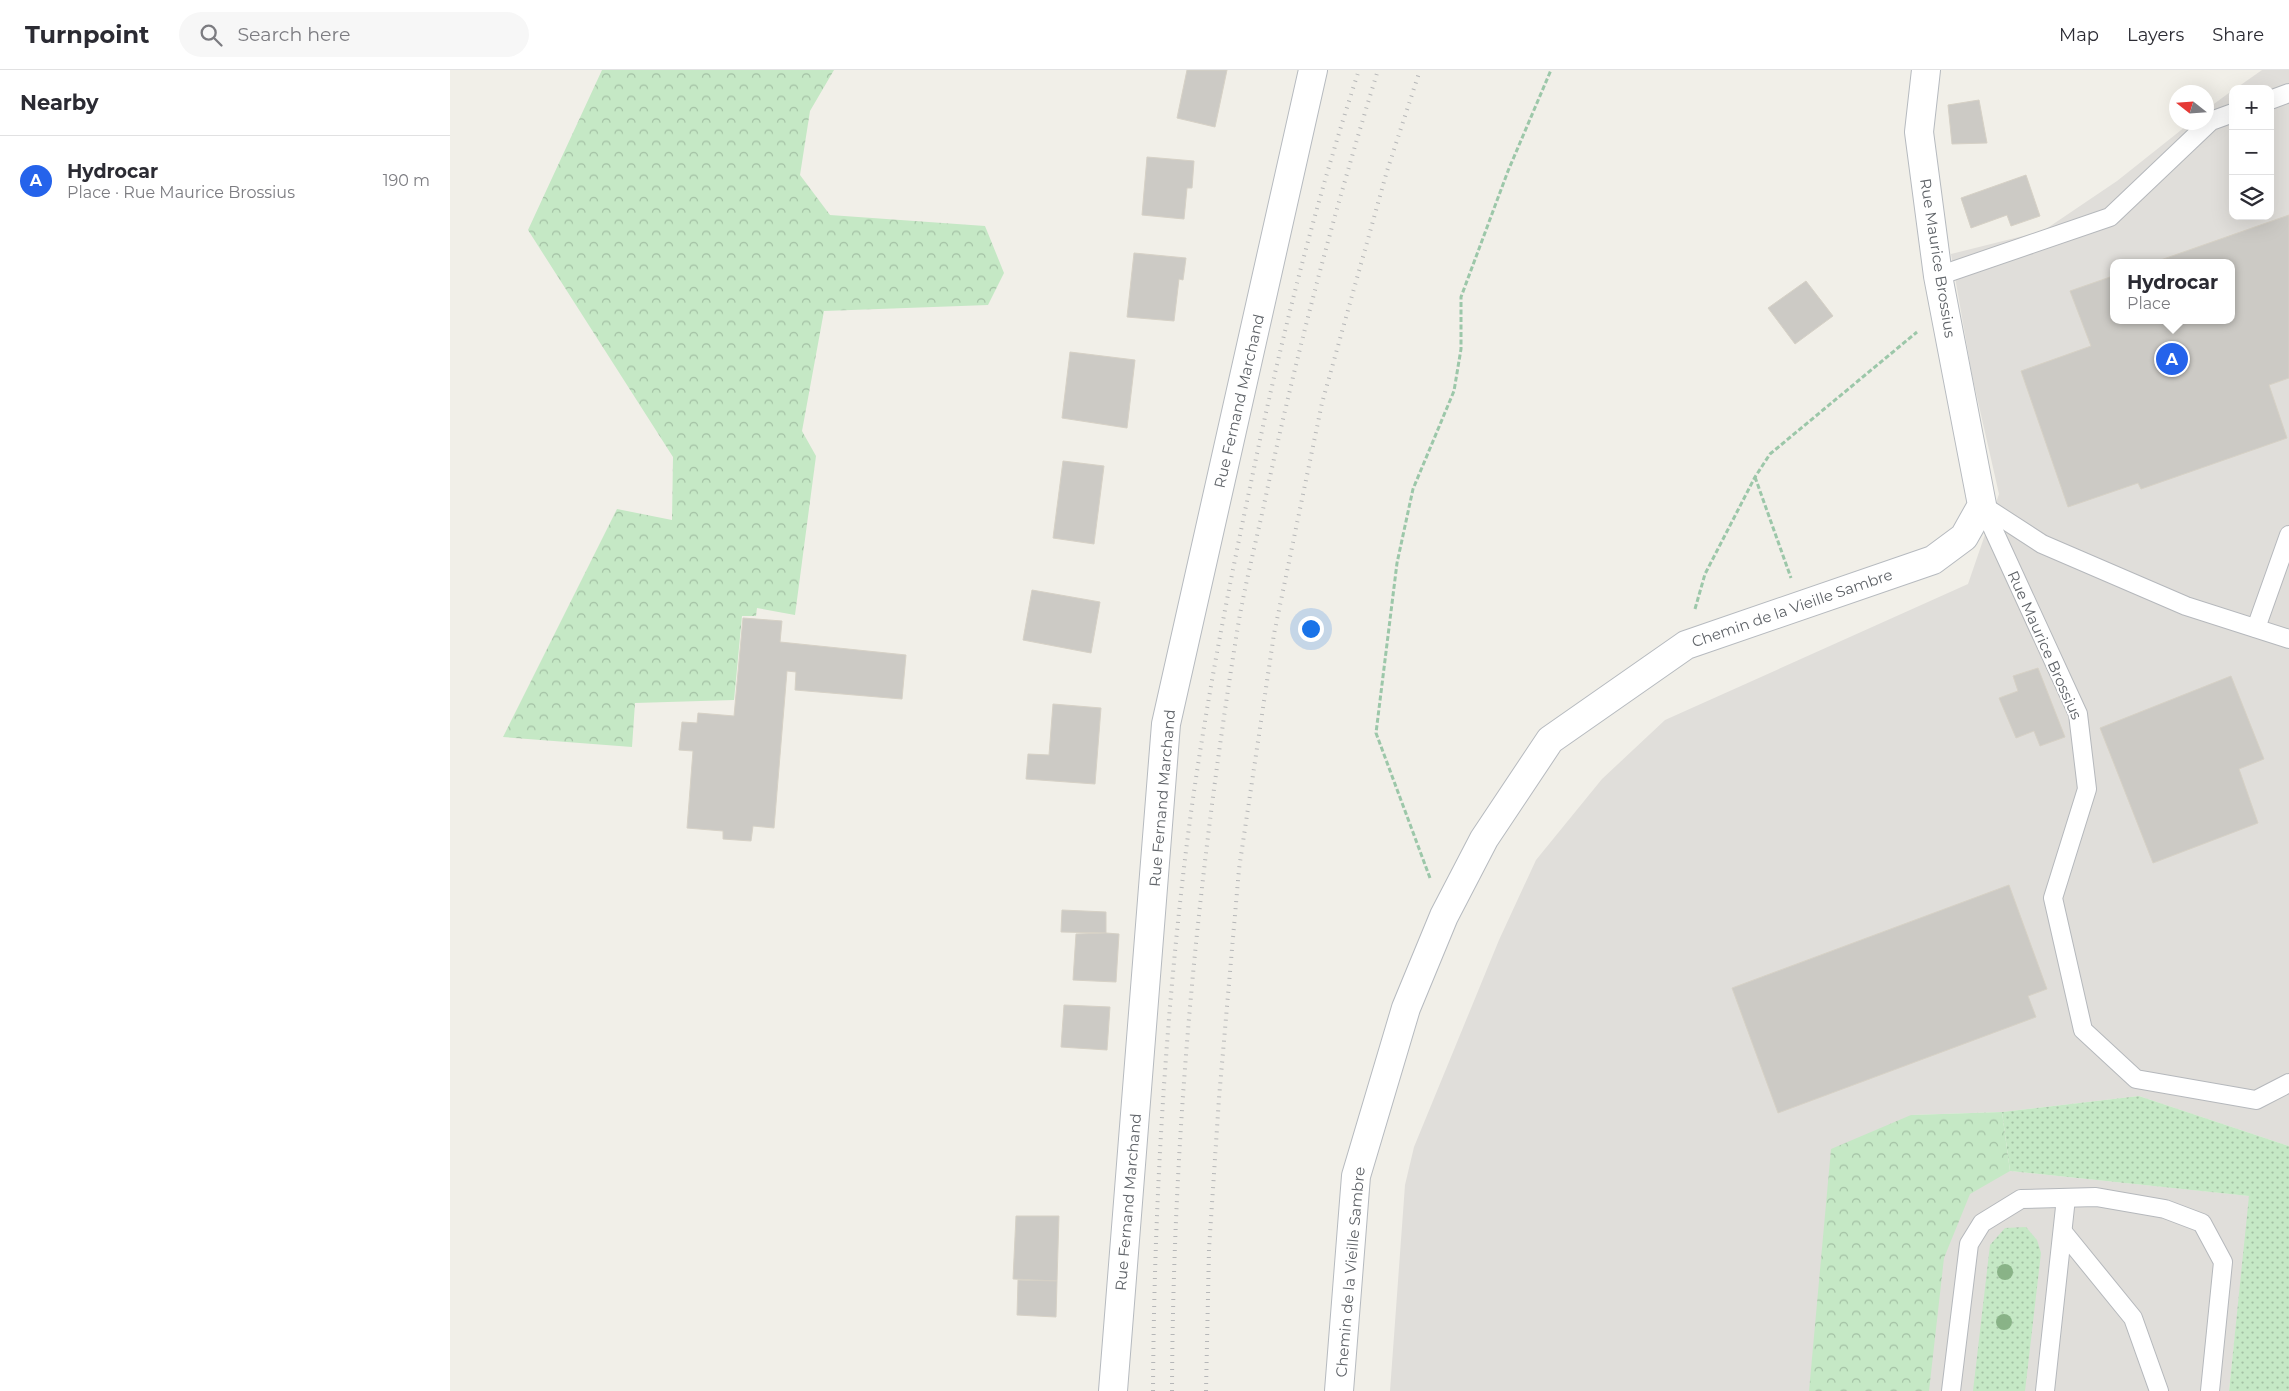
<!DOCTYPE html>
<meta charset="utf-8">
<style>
:root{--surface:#fff;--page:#f7f7f7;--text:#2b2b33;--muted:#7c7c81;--line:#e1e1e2;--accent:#2563eb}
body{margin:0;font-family:Montserrat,sans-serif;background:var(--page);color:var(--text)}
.controls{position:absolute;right:15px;top:15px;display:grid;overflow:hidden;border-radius:10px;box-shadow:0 5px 20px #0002}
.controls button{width:45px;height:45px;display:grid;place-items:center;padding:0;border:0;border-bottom:1px solid var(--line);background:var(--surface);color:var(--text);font:25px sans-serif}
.compass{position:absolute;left:1719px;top:15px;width:45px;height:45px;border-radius:50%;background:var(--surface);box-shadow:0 5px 20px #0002;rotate:287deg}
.you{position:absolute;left:860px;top:558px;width:18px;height:18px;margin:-12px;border:4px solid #fff;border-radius:50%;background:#1a73e8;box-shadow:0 0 0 8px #1a73e833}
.badge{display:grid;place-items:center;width:32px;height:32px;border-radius:50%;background:var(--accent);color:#fff;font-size:16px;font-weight:700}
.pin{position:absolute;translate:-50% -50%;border:2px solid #fff;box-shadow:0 1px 5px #0006}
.popup{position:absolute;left:1660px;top:189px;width:125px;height:65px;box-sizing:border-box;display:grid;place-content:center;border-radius:10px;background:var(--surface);filter:drop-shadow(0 1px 4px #0005);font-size:16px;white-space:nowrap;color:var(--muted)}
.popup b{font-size:19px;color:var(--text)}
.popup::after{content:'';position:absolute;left:50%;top:100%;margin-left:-10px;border:10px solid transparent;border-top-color:var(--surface)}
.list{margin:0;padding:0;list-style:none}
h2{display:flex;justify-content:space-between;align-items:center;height:65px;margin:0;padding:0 20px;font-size:21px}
h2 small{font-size:16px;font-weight:400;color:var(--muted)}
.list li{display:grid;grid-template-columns:32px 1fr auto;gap:15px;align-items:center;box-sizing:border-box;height:90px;padding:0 20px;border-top:1px solid var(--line)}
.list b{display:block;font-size:19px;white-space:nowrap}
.list p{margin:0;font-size:16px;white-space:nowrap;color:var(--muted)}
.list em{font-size:16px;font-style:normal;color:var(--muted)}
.icon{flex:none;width:28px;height:28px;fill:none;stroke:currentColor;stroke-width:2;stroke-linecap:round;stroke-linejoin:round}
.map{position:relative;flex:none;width:1839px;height:1321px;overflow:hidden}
header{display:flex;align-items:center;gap:30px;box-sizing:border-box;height:70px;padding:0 25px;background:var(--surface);border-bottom:1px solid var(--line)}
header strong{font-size:24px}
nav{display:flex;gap:28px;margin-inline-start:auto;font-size:18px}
.search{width:350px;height:45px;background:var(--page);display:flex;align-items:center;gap:12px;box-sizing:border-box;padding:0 18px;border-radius:28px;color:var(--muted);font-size:19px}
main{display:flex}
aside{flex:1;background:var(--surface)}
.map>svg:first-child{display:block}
</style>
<header>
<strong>Turnpoint</strong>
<div class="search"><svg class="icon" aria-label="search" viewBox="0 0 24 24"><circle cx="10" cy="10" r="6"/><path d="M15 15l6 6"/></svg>Search here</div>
<nav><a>Map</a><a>Layers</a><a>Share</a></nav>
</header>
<main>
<aside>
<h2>Nearby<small></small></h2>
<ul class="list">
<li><span class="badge">A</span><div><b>Hydrocar</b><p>Place · Rue Maurice Brossius</p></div><em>190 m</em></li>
</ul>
</aside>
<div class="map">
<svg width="1839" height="1321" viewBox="0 0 1839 1321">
<defs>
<pattern id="grass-dots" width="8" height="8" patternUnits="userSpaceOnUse" patternTransform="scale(1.25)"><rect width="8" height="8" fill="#c5e8c5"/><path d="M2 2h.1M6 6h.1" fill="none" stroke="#a3c0a4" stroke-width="1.8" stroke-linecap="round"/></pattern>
<pattern id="forest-crowns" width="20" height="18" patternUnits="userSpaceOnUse" patternTransform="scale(1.25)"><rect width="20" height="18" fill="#c5e8c5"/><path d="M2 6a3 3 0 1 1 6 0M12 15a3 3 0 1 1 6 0" fill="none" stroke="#a3c0a4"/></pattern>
</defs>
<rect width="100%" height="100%" fill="#f1efe8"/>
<path fill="#e0deda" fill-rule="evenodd" d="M1812 0H1839V1076L1689 1026 1552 1042 1461 1045 1521 1097 1800 1126 1779 1321H940L955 1115 964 1077 1049 870 1086 790 1152 709 1215 650 1518 514 1549 424 1522 305 1501 184 1593 161 1667 111 1740 53 1756 52 1757 39 1783 20V146H1820V19H1785ZM1663 193H1781V250H1663Z"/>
<g fill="url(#grass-dots)">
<polygon points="1689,1026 1839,1076 1839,1321 1779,1321 1799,1126 1560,1101 1552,1042"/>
<polygon points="1576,1157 1587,1170 1591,1183 1575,1321 1523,1321 1540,1175 1555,1158"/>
</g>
<g fill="url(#forest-crowns)">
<polygon points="152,0 384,0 360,41 350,105 380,145 535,156 554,203 538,235 374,241 352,361 366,386 345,545 307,538 306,546 292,546 284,630 185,633 182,677 53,667 167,439 222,450 223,387 78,160"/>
<polygon points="1552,1042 1560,1101 1520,1124 1494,1188 1479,1321 1359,1321 1381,1079 1461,1045"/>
</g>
<g fill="#cccac5" stroke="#d6d1c6">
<polygon points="737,0 777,0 765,57 727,48"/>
<polygon points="1529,30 1537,73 1502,74 1498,35"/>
<polygon points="697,87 744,91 742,118 737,118 734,149 692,145"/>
<polygon points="1576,105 1590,146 1561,156 1557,145 1521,158 1511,128"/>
<polygon points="1839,145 1839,308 1819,315 1837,368 1691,419 1688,413 1618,437 1571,301 1641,276 1620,221 1663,206 1663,250 1781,250 1781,193 1702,193"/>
<polygon points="684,183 736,188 733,210 729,209 724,251 677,247"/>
<polygon points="1356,211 1383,246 1345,274 1318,238"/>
<polygon points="620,282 685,290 677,358 612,348"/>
<polygon points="613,391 654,396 644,474 603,468"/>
<polygon points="582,520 650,532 641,583 573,570"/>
<polygon points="293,548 332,551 330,572 456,585 452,629 345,620 346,602 337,601 324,758 303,756 301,771 273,769 273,761 237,758 243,681 229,680 232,652 247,653 248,643 284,646"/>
<polygon points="1588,598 1615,667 1590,676 1584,661 1566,668 1549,628 1568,621 1563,606"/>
<polygon points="1781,606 1814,689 1789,699 1808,753 1703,793 1650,658"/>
<polygon points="603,634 651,638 645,714 576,709 578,684 599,685"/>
<polygon points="1559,815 1597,919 1578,926 1586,947 1328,1043 1282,918"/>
<polygon points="612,840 656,842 656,863 611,862"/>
<polygon points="656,863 669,864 666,912 623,910 626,864"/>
<polygon points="614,935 660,937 657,980 611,977"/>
<polygon points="566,1146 609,1146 607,1211 563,1209"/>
<polygon points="568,1210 607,1211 606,1247 567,1245"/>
</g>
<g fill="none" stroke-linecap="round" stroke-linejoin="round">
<g stroke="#b5b8bc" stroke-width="20">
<g id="lane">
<polyline points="1820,30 1839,23"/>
<polyline points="1488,206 1660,147 1761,51 1783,43"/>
<polyline points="1532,435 1628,644 1637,719 1603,828 1633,960 1686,1009 1806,1030 1839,1013"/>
<polyline points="1532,435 1592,474 1736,536 1839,569"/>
<polyline points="1806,558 1839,465"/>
<polyline points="1613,1162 1683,1248 1709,1321"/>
<polyline points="1501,1321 1519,1174 1532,1153 1571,1129 1646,1127 1715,1139 1752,1153 1773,1192 1760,1321"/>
<polyline points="1595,1321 1616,1128"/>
</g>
</g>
<g stroke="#b6babf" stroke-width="30">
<g id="secondary">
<polyline points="663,1321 716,654 863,0"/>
<polyline points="889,1321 906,1106 956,938 994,846 1034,769 1100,670 1236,575 1483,490 1514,467 1532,435 1488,206 1469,62 1476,0"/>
</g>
</g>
<g stroke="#9cc7a9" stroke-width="3" stroke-dasharray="5 2.5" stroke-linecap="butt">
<polyline points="1305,407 1341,508"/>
<polyline points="1245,539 1255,504 1305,407 1320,384 1467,262"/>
<polyline points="980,808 926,663 947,493 963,419 1004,321 1011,279 1011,227 1058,101 1101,0"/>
</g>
<use href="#lane" stroke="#fff" stroke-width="18"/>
<use href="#secondary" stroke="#fff" stroke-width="28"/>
<g stroke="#b6b7b8" stroke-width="4" stroke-dasharray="1 6" stroke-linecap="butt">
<path d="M703 1321C704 1144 714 966 735 789 750 665 774 540 800 417 829 277 864 137 909 0"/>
<path d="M722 1321C723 1064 747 809 788 556 795 514 806 472 815 430 846 285 884 142 928 0"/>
<polyline points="756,1321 759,1179 769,1028 789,799 824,564 872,333 937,101 970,0"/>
</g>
</g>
<g fill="#89b387">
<circle cx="1555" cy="1202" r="8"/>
<circle cx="1554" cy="1252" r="8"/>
</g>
<g text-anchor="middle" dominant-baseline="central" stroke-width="4" stroke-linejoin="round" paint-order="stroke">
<g font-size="15" fill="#5f6368" stroke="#fff">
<text transform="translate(1488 188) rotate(81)">Rue Maurice Brossius</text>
<text transform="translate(789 331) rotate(-77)">Rue Fernand Marchand</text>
<text transform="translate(1342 538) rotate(-19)">Chemin de la Vieille Sambre</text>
<text transform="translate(1595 575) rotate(66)">Rue Maurice Brossius</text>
<text transform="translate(712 728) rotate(-85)">Rue Fernand Marchand</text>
<text transform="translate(678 1132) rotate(-85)">Rue Fernand Marchand</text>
<text transform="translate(900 1202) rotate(-85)">Chemin de la Vieille Sambre</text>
</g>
</g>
</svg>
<div class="controls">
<button>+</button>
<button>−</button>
<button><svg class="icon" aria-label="layers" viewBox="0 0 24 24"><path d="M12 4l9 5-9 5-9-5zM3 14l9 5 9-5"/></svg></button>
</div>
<svg class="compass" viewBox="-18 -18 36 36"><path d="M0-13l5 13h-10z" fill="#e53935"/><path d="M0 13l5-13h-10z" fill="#7c7c81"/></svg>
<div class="you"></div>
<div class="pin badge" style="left:1722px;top:289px">A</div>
<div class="popup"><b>Hydrocar</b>Place</div>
</div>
</main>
